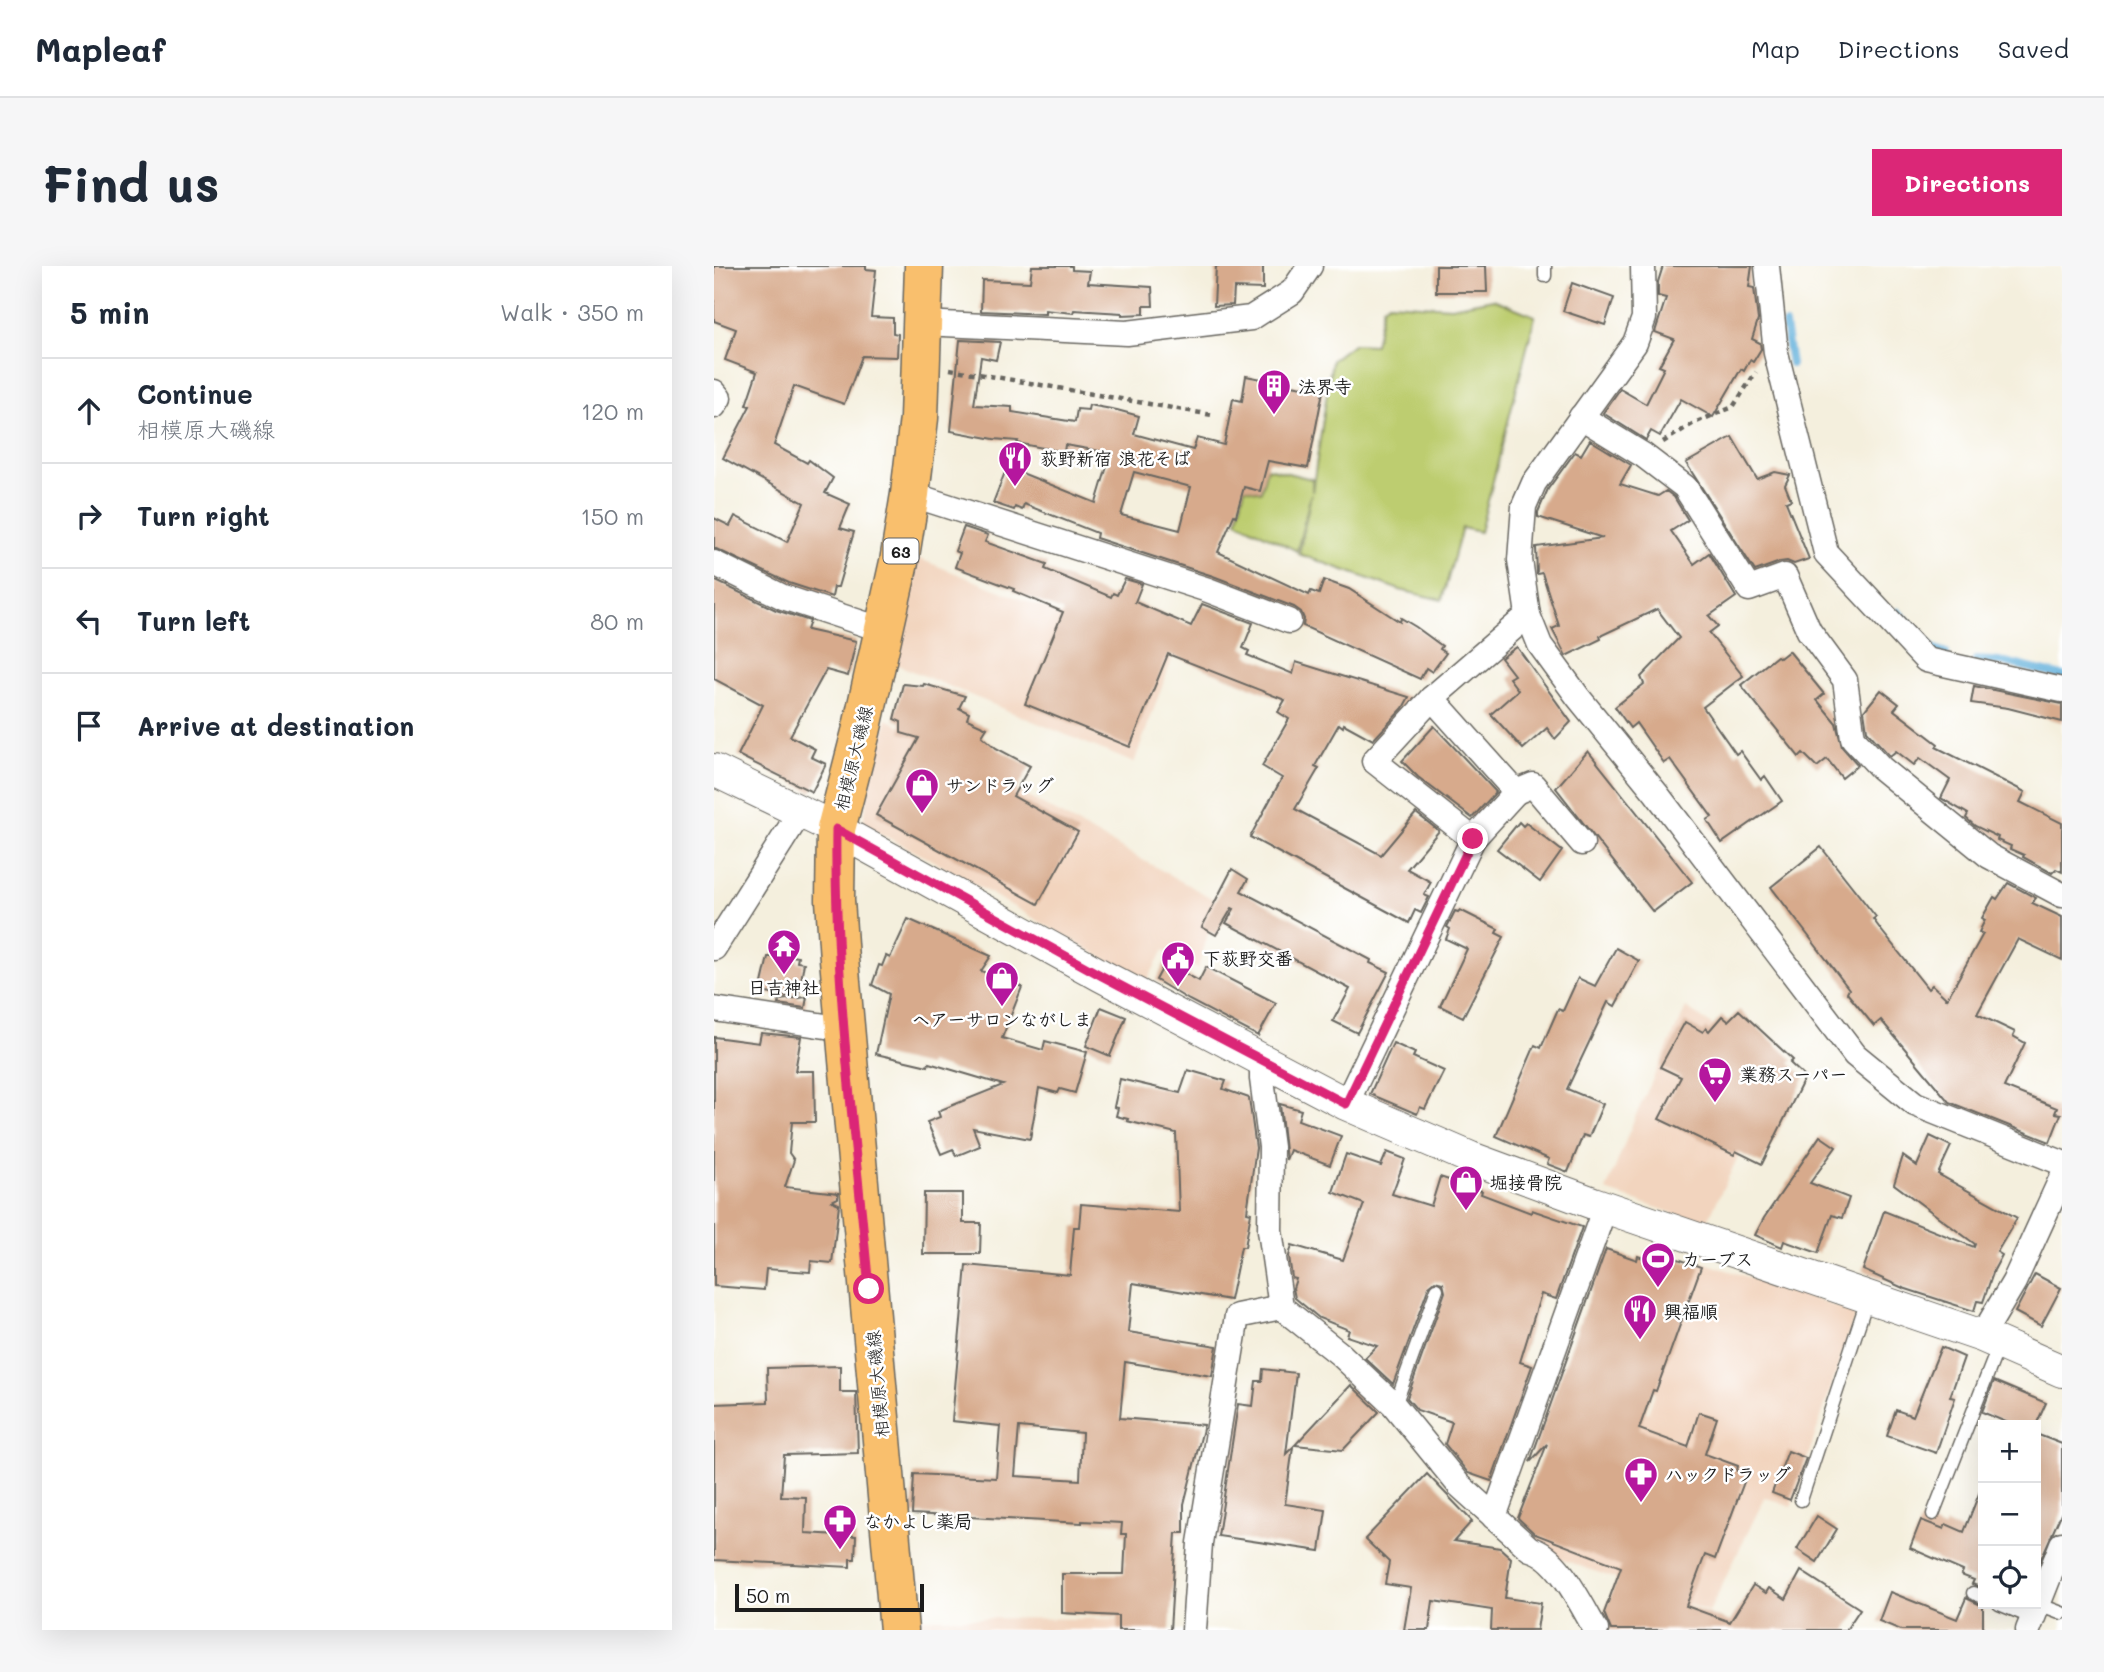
<!DOCTYPE html>
<meta charset="utf-8">
<style>
:root{--surface:#fff;--page:#f6f6f7;--text:#1f2937;--muted:#747a83;--line:#e0e1e3;--accent:#db2777}
body{margin:0;font-family:Mali,"Klee One",sans-serif;background:var(--page);color:var(--text)}
.controls{position:absolute;right:21px;bottom:21px;display:grid;overflow:hidden;border-radius:0px;box-shadow:0 7px 28px #0002}
.controls button{width:63px;height:63px;display:grid;place-items:center;padding:0;border:0;border-bottom:2px solid var(--line);background:var(--surface);color:var(--text);font:35px sans-serif}
.scale{position:absolute;left:21px;bottom:18px;width:189px;box-sizing:border-box;padding-left:7px;border:4px solid #1c1c1c;border-top:0;font-size:19px;line-height:24px;white-space:nowrap;color:#1c1c1c;-webkit-text-stroke:5px #fff;paint-order:stroke}
.stop{position:absolute;width:21px;height:21px;margin:-16px;border:5px solid #db2777;border-radius:50%;background:#fff}
.stop.end{background:#db2777;border-color:#fff;box-shadow:0 2px 7px #0008}
.list{margin:0;padding:0;list-style:none}
h2{display:flex;justify-content:space-between;align-items:center;height:91px;margin:0;padding:0 28px;font-size:30px}
h2 small{font-size:23px;font-weight:400;color:var(--muted)}
.list li{display:grid;grid-template-columns:46px 1fr auto;gap:21px;align-items:center;box-sizing:border-box;height:105px;padding:0 28px;border-top:2px solid var(--line)}
.list b{display:block;font-size:26px;white-space:nowrap}
.list p{margin:0;font-size:23px;white-space:nowrap;color:var(--muted)}
.list em{font-size:23px;font-style:normal;color:var(--muted)}
.icon{flex:none;width:38px;height:38px;fill:none;stroke:currentColor;stroke-width:2;stroke-linecap:round;stroke-linejoin:round}
.map{position:relative;flex:none;width:1348px;height:1364px;overflow:hidden;border-radius:0px}
header{display:flex;align-items:center;gap:42px;box-sizing:border-box;height:98px;padding:0 35px;background:var(--surface);border-bottom:2px solid var(--line)}
header strong{font-size:33px}
nav{display:flex;gap:38px;margin-inline-start:auto;font-size:24px}
.intro{display:flex;align-items:center;justify-content:space-between;box-sizing:border-box;height:168px;padding:0 42px}
h1{margin:0;font-size:49px}
.button{padding:18px 32px;border-radius:0px;background:var(--accent);color:#fff;font-size:24px;font-weight:700}
main{display:flex;gap:42px;padding:0 42px}
aside{flex:1;background:var(--surface);border-radius:0px;box-shadow:0 7px 28px #0002}
.map>svg:first-child{display:block}
</style>
<header>
<strong>Mapleaf</strong>
<nav><a>Map</a><a>Directions</a><a>Saved</a></nav>
</header>
<div class="intro"><h1>Find us</h1><a class="button">Directions</a></div>
<main>
<aside>
<h2>5 min<small>Walk · 350 m</small></h2>
<ul class="list">
<li><svg class="icon" aria-label="ahead" viewBox="0 0 24 24"><path d="M12 20V5M6 11l6-6 6 6"/></svg><div><b>Continue</b><p>相模原大磯線</p></div><em>120 m</em></li>
<li><svg class="icon" aria-label="right" viewBox="0 0 24 24"><path d="M7 20v-9h11M14 6l5 5-5 5"/></svg><div><b>Turn right</b></div><em>150 m</em></li>
<li><svg class="icon" aria-label="left" viewBox="0 0 24 24"><path d="M17 20v-9H6M10 6l-5 5 5 5"/></svg><div><b>Turn left</b></div><em>80 m</em></li>
<li><svg class="icon" aria-label="arrive" viewBox="0 0 24 24"><path d="M6 21V4h12l-3 4 3 4H6"/></svg><div><b>Arrive at destination</b></div></li>
</ul>
</aside>
<div class="map">
<svg width="1348" height="1364" viewBox="0 0 1348 1364">
<rect width="100%" height="100%" fill="#fff"/>
<filter id="ink" filterUnits="userSpaceOnUse"><feTurbulence type="fractalNoise" baseFrequency=".0143" numOctaves="2"/><feDisplacementMap in="SourceGraphic" scale="14" xChannelSelector="R" yChannelSelector="G"/><feConvolveMatrix kernelMatrix="1 2 1 2 8 2 1 2 1" color-interpolation-filters="sRGB"/></filter>
<filter id="wash" filterUnits="userSpaceOnUse"><feTurbulence type="fractalNoise" baseFrequency=".00686" numOctaves="4" result="noise"/><feDisplacementMap in="SourceGraphic" scale="28" xChannelSelector="R" yChannelSelector="G"/><feGaussianBlur stdDeviation="1.57" result="paint"/><feColorMatrix in="noise" values="0 0 0 0 0 0 0 0 0 0 0 0 0 0 0 0 0 1.4 0 .05"/><feComposite in="paint" operator="in"/></filter>
<g filter="url(#wash)">
<rect width="100%" height="100%" fill="#f4efdd"/>
<g fill="#f2d4be">
<polygon points="201,291 458,393 420,497 179,397"/>
<polygon points="173,453 503,635 484,703 450,684 432,716 214,592 149,559 154,524"/>
<polygon points="972,742 994,756 1059,817 992,958 892,925 921,851"/>
<polygon points="988,996 1142,1047 1077,1241 1051,1231 995,1346 841,1291 821,1274 872,1127 934,1147"/>
<polygon points="207,1352 415,1353 415,1364 209,1364"/>
</g>
<polygon fill="#bdcd70" stroke="#6c7446" stroke-width="2" points="779,33 821,50 766,266 748,262 728,334 686,324 585,288 597,228 583,285 523,255 531,222 547,226 553,202 598,213 598,226 618,94 639,78 661,79 669,41 675,37 737,41"/>
<g fill="none" stroke-linecap="round" stroke-linejoin="round">
<g stroke="#63b1dc" stroke-width="8">
<polyline points="1071,59 1077,98"/>
<polyline points="1184,346 1218,382 1232,387"/>
<polyline points="1262,394 1291,396 1348,410"/>
</g>
</g>
<g id="blocks">
<g fill="#d7aa8c" fill-rule="evenodd">
<polygon points="0,0 152,0 152,3 162,4 157,51 179,52 179,67 184,68 183,91 148,90 130,138 80,120 60,179 93,197 95,194 119,212 111,227 136,238 126,262 140,266 124,321 120,321 118,331 75,317 0,282 0,252 16,260 21,250 73,276 90,237 9,192 36,140 32,139 43,106 11,94 22,63 0,55"/>
<polygon points="318,0 358,0 358,4 376,5 374,17 438,21 439,40 430,40 430,48 408,49 408,47 360,44 359,47 331,44 331,48 267,45 268,14 316,16"/>
<polygon points="502,0 549,0 549,23 520,22 519,39 500,40"/>
<polygon points="722,0 772,0 773,26 722,26"/>
<polygon points="949,0 1038,0 1035,21 1040,22 1044,54 1038,73 1046,77 1047,83 1039,96 1036,94 1030,105 1027,103 999,151 967,133 946,170 937,165 932,174 889,147 906,123 932,138 950,102 945,100 960,73 941,66 952,32 944,30 944,16"/>
<polygon points="858,17 900,32 891,59 849,45"/>
<path d="M246 74 286 76 282 94 267 91 260 139 298 141V146L361 156 363 143 374 144 375 139 403 144 425 150 420 168 479 184 483 172 510 179 519 133 528 135 532 110 609 125 594 202 554 195 546 225 530 221 522 250 520 249 504 286 595 329 597 325 605 328 610 314 635 323 686 356 687 352 702 361 728 380 726 383 732 387 718 406 712 402 706 413 589 360 590 353 587 346 580 341 499 310 382 272 383 267 310 238 308 244 301 241 300 244 279 237 293 201 382 237 397 187 351 179 350 186 303 177 304 175 280 173 237 165ZM420 206 477 221 466 264 407 249Z"/>
<polygon points="1018,171 1043,213 1061,206 1076,209 1071,219 1077,234 1072,236 1095,293 1080,298 1073,295 1066,296 1041,305 979,208 972,197"/>
<polygon points="876,174 917,199 906,218 944,230 952,225 960,231 974,254 957,265 980,298 995,287 1022,331 995,350 1004,360 995,367 1029,410 989,441 1022,488 1026,485 1047,514 1051,510 1068,535 1008,577 993,554 998,551 956,493 950,497 922,457 916,462 901,441 930,418 927,411 965,372 943,343 886,370 887,373 852,390 838,363 845,360 828,307 823,308 822,281 889,272 824,251 824,246 834,223 861,186 867,189"/>
<polygon points="250,261 274,269 271,276 333,298 331,303 397,331 399,327 403,329 411,313 428,318 421,336 477,360 488,338 539,357 529,382 535,385 533,389 579,408 582,396 695,431 689,442 659,474 630,458 629,461 625,458 601,500 605,502 581,543 667,589 702,547 725,565 693,603 717,616 710,629 715,631 707,647 701,644 695,657 536,571 568,512 548,500 575,453 564,446 571,434 454,388 416,481 311,438 349,346 299,325 300,323 241,301 246,287 241,285"/>
<polygon points="0,314 62,344 96,355 93,364 142,375 134,410 112,404 76,470 101,483 97,491 112,498 98,526 24,489 49,439 0,413"/>
<polygon points="803,381 857,456 841,473 833,462 809,483 777,448 804,424 795,412 800,409 787,392"/>
<polygon points="1075,385 1110,428 1103,434 1122,457 1128,481 1144,499 1128,512 1113,493 1103,501 1089,487 1085,491 1027,419 1063,390 1066,392"/>
<polygon points="189,418 209,420 210,418 251,430 245,442 255,447 253,453 273,462 268,470 282,482 316,500 299,530 364,566 324,638 162,549 205,472 187,467 187,456 180,453"/>
<polygon points="1260,420 1348,438 1348,456 1294,442 1257,437"/>
<polygon points="1167,424 1185,438 1180,444 1224,478 1222,481 1311,526 1306,536 1348,557 1348,606 1342,603 1338,607 1309,591 1310,589 1296,583 1297,580 1283,574 1284,571 1261,560 1252,552 1254,548 1227,532 1236,514 1206,492 1200,499 1182,485 1176,490 1153,465 1150,445"/>
<polygon points="720,460 782,526 758,552 704,511 688,495"/>
<polygon points="874,485 978,616 939,646 842,522"/>
<polygon points="805,556 809,560 812,557 848,585 826,616 783,583"/>
<polygon points="1107,581 1162,651 1159,653 1167,664 1214,723 1218,719 1233,733 1269,668 1265,666 1271,654 1268,652 1280,631 1283,633 1294,617 1322,632 1318,637 1348,651 1348,694 1304,673 1263,748 1301,766 1299,770 1311,777 1290,821 1343,842 1341,847 1347,848 1336,876 1235,836 1167,754 1160,760 1133,727 1135,723 1057,621"/>
<polygon points="518,603 534,613 527,625 657,694 656,697 675,706 643,767 619,755 636,723 512,657 520,643 518,642 502,669 488,661"/>
<polygon points="746,644 784,663 782,667 790,671 749,751 726,740 753,683 732,673 736,663 733,661 741,645 744,646"/>
<polygon points="194,653 277,690 267,705 308,721 288,772 329,784 331,775 373,786 361,827 346,823 344,827 325,822 316,873 259,862 266,880 242,890 239,883 227,888 213,856 226,851 224,845 289,819 215,797 214,800 162,788 175,728 158,719 165,699 168,700 172,690 176,692"/>
<polygon points="902,682 925,695 901,740 894,736 853,823 889,838 875,871 869,869 854,906 833,898 835,893 782,870 821,779 827,782 844,743 849,745 864,712 881,720"/>
<polygon points="58,687 84,691 83,696 90,697 84,732 93,731 91,742 64,738 65,734 82,732 46,726 54,691 57,691"/>
<polygon points="451,697 485,715 492,701 562,737 544,770 475,734 442,714"/>
<polygon points="387,741 412,751 396,790 372,780"/>
<polygon points="1025,744 1079,794 1076,797 1091,811 1048,898 1022,885 1020,889 945,853 967,811 946,801 971,756 989,766 992,762 995,765 1008,750 1014,755"/>
<polygon points="47,767 87,771 81,805 100,805 101,856 78,856 75,887 80,894 71,921 124,927 124,932 118,935 125,938 118,997 97,995 96,1006 52,1003 50,1024 0,1020 0,771 45,777"/>
<polygon points="679,777 701,787 699,791 730,805 711,843 706,841 703,848 656,828"/>
<path d="M474 804 512 815 509 823 535 832 542 882 533 946 537 947 531 981H527L516 1034 419 1017 414 1066 503 1080 498 1110 411 1096 406 1152 490 1159 470 1238V1267H462L456 1364H404V1350L348 1347V1308H410L412 1268H407L408 1257 368 1255V1257L198 1248 200 1208 282 1212 286 1160 238 1155 252 999 356 1009 360 961H365L367 938 465 946 462 867 413 855 414 853 402 850 404 842 400 841 406 813 466 827ZM305 1161 368 1167 366 1214 301 1210Z"/>
<polygon points="566,838 587,844 584,854 627,870 616,899 576,884 572,894"/>
<polygon points="1106,870 1122,881 1096,917 1135,932 1128,952 1118,949 1104,987 1070,975 1068,981 1041,969 1050,952"/>
<polygon points="1216,870 1237,880 1224,908 1303,952 1283,986 1288,989 1280,1004 1269,1036 1263,1035 1260,1045 1189,1022 1149,1004 1170,945 1260,981 1261,978 1180,918 1189,890 1203,900"/>
<polygon points="673,886 691,893 678,928 717,940 726,911 768,925 767,928 817,947 818,944 868,961 842,1033 827,1028 806,1096 818,1100 777,1215 754,1207 731,1178 738,1156 703,1144 693,1132 731,1026 729,1017 721,1015 715,1020 679,1118 651,1092 663,1080 633,1070 635,1064 605,1052 581,1032 579,1022 582,1013 578,1012 575,990 578,979 629,994 650,938 619,926 632,888 667,900"/>
<polygon points="210,927 249,927 249,957 267,957 266,988 209,988"/>
<polygon points="892,983 923,994 924,990 932,993 936,983 987,1001 942,1125 939,1124 925,1163 974,1181 985,1146 1003,1152 991,1188 1024,1200 1023,1205 1033,1208 1001,1293 991,1289 972,1340 1016,1356 1039,1319 1052,1327 1055,1322 1072,1333 1087,1305 1146,1343 1132,1364 897,1364 890,1347 907,1301 821,1268 804,1252 833,1178 816,1196"/>
<polygon points="1321,1008 1347,1022 1327,1060 1301,1046"/>
<polygon points="1227,1081 1250,1091 1236,1131 1241,1132 1222,1187 1173,1170 1182,1144 1199,1150"/>
<polygon points="126,1100 126,1126 142,1126 144,1187 70,1189 67,1230 92,1231 91,1267 142,1270 141,1293 136,1293 136,1301 0,1294 0,1138 54,1136 53,1102"/>
<polygon points="549,1103 582,1107 572,1188 579,1181 571,1238 612,1244 606,1285 504,1270 524,1138 539,1140 542,1115 548,1115"/>
<polygon points="1280,1115 1332,1137 1322,1159 1299,1159 1268,1146"/>
<polygon points="637,1119 665,1146 629,1184 581,1179"/>
<polygon points="1322,1168 1348,1178 1348,1246 1322,1304"/>
<polygon points="1074,1185 1092,1192 1076,1234 1058,1227"/>
<polygon points="713,1208 758,1255 740,1275 786,1282 797,1292 791,1332 827,1337 823,1364 777,1364 778,1344 719,1335 715,1364 690,1364 697,1322 671,1318 675,1296 651,1273"/>
<polygon points="1268,1220 1269,1220 1269,1322 1258,1318 1260,1314 1247,1309 1249,1305 1196,1282 1207,1254 1230,1263 1232,1258 1250,1266"/>
<polygon points="1103,1250 1123,1263 1103,1296 1083,1283"/>
<polygon points="1176,1326 1243,1353 1252,1332 1269,1340 1269,1364 1187,1364 1165,1355"/>
</g>
</g>
</g>
<g filter="url(#ink)">
<use href="#blocks" fill-opacity="0" stroke="#686660" stroke-width="2"/>
<g fill="none" stroke-linecap="round" stroke-linejoin="round">
<g stroke="#686660" stroke-width="15">
<g id="service">
<polyline points="831,0 831,10"/>
<polyline points="679,1138 684,1131 723,1023"/>
<polyline points="1087,1234 1154,1031"/>
<polyline points="1219,1248 1285,1079"/>
<polyline points="1259,1327 1269,1331"/>
<polyline points="1285,1338 1319,1352"/>
<polyline points="1324,1338 1348,1347"/>
</g>
</g>
<g stroke="#686660" stroke-width="27">
<g id="minor">
<polyline points="929,0 930,52 921,77 820,217 810,240 806,294 814,349 826,379 864,431 942,527 1141,789 1201,838 1348,897"/>
<polyline points="1053,0 1062,87 1112,287 1212,394 1348,424"/>
<polyline points="209,57 413,67 537,52 578,26 596,0"/>
<polyline points="0,126 5,132 0,140"/>
<polyline points="867,151 929,189 971,221 1035,323 1071,310 1095,365 1131,414 1139,472 1167,502 1275,590 1348,629"/>
<polyline points="196,228 494,324 575,355"/>
<polyline points="0,297 69,331 169,364"/>
<polyline points="718,432 802,526 759,573"/>
<polyline points="802,526 819,519 868,577"/>
<polyline points="0,682 85,548"/>
<polyline points="0,743 131,763"/>
<path d="M548 796V813L557 881 556 964 567 1041 626 1088 679 1138 745 1219 816 1283C845 1290 867 1339 882 1364"/>
<polyline points="632,838 759,573 660,495 718,432 814,349"/>
<polyline points="1268,1070 1300,1016 1348,911"/>
<polyline points="780,1251 891,941"/>
<polyline points="480,1364 486,1277 523,1050 567,1041"/>
<polyline points="1314,1364 1348,1278"/>
</g>
</g>
<g stroke="#686660" stroke-width="34">
<polyline id="tertiary" points="0,504 122,563 388,710 632,838 757,892 879,937 1268,1070 1348,1105"/>
</g>
<g stroke="#686660" stroke-width="41">
<polyline id="primary" points="185,1364 125,693 121,634 122,563 147,466 185,296 196,228 205,152 210,0"/>
</g>
<g stroke="#686660" stroke-width="4.5" stroke-dasharray="5 5" stroke-linecap="butt">
<polyline points="236,103 498,149"/>
<polyline points="949,176 980,157 1019,141 1042,106"/>
</g>
<use href="#service" stroke="#fff" stroke-width="12"/>
<use href="#minor" stroke="#fff" stroke-width="24"/>
<use href="#tertiary" stroke="#fff" stroke-width="32"/>
<use href="#primary" stroke="#f9bf6d" stroke-width="38"/>
</g>
</g>
<g fill="none" stroke-linecap="round" stroke-linejoin="round" filter="url(#ink)">
<path stroke="#db2777" stroke-width="9" d="M155 1023C141 870 120 717 122 563L388 710 632 838 759 573"/>
</g>
<defs>
<g id="building-pin" transform="scale(1.75)"><path d="M0 17L-7.5 6A9.5 9.5 0 1 1 7.5 6Z" fill="#b5179e" stroke="#fff"/><path d="M-4-6H4V6H1V3H-1V6H-4ZM-2.5-4.3h1.7v1.8h-1.7ZM.8-4.3h1.7v1.8H.8ZM-2.5-1h1.7V.8h-1.7ZM.8-1h1.7V.8H.8Z" fill="#fff"/></g>
<g id="restaurant-pin" transform="scale(1.75)"><path d="M0 17L-7.5 6A9.5 9.5 0 1 1 7.5 6Z" fill="#b5179e" stroke="#fff"/><path d="M-5-6h1v4h1v-4h1v4h1v-4h1v5L-1.5 .5V6h-2V.5L-5-1ZM5-6V6H3V1.5H1.5Q1.5-4 5-6Z" fill="#fff"/></g>
<g id="shop-pin" transform="scale(1.75)"><path d="M0 17L-7.5 6A9.5 9.5 0 1 1 7.5 6Z" fill="#b5179e" stroke="#fff"/><path d="M-5-2.5h2.3a2.7 3.5 0 0 1 5.4 0H5L5.5 6h-11ZM-1.5-2.5h3a1.5 2.3 0 0 0-3 0Z" fill="#fff"/></g>
<g id="temple-pin" transform="scale(1.75)"><path d="M0 17L-7.5 6A9.5 9.5 0 1 1 7.5 6Z" fill="#b5179e" stroke="#fff"/><path d="M0-6L5-2H3V0L6.5 2.5H4V6H1.5V3h-3V6H-4V2.5H-6.5L-3 0V-2H-5Z" fill="#fff"/></g>
<g id="civic-pin" transform="scale(1.75)"><path d="M0 17L-7.5 6A9.5 9.5 0 1 1 7.5 6Z" fill="#b5179e" stroke="#fff"/><path d="M-.6-6.5H3V-4.5H.6V-3L4-1V1h2V6H-6V1h2V-1L-.6-3ZM-1.2 2.5V6h2.4V2.5Z" fill="#fff"/></g>
<g id="supermarket-pin" transform="scale(1.75)"><path d="M0 17L-7.5 6A9.5 9.5 0 1 1 7.5 6Z" fill="#b5179e" stroke="#fff"/><path d="M-6-5.5h2.5l.6 2H6L4.5 2H-2.5L-4.4-4H-6ZM-1.5 3.2a1.3 1.3 0 1 0 .1 0ZM3 3.2a1.3 1.3 0 1 0 .1 0Z" fill="#fff"/></g>
<g id="stadium-pin" transform="scale(1.75)"><path d="M0 17L-7.5 6A9.5 9.5 0 1 1 7.5 6Z" fill="#b5179e" stroke="#fff"/><path d="M0-5a6.5 5 0 1 0 0 10a6.5 5 0 1 0 0-10ZM-3.5-1.8h7v3.6h-7Z" fill="#fff"/></g>
<g id="pharmacy-pin" transform="scale(1.75)"><path d="M0 17L-7.5 6A9.5 9.5 0 1 1 7.5 6Z" fill="#b5179e" stroke="#fff"/><path d="M-2-6h4v4h4v4h-4v4h-4v-4h-4v-4h4Z" fill="#fff"/></g>
</defs>
<g fill-rule="evenodd">
<use href="#building-pin" x="560" y="120"/>
<use href="#restaurant-pin" x="301" y="192"/>
<use href="#shop-pin" x="208" y="519"/>
<use href="#temple-pin" x="70" y="680"/>
<use href="#civic-pin" x="464" y="692"/>
<use href="#shop-pin" x="288" y="712"/>
<use href="#supermarket-pin" x="1001" y="808"/>
<use href="#shop-pin" x="752" y="916"/>
<use href="#stadium-pin" x="944" y="993"/>
<use href="#restaurant-pin" x="926" y="1045"/>
<use href="#pharmacy-pin" x="927" y="1208"/>
<use href="#pharmacy-pin" x="126" y="1255"/>
</g>
<g text-anchor="middle" dominant-baseline="central" stroke-width="5" stroke-linejoin="round" paint-order="stroke">
<rect fill="#fff" stroke="#606060" stroke-width="2" x="169.5" y="272.5" width="35" height="25" rx="5"/>
<g font-size="16" font-weight="bold" fill="#1c1c1c">
<text x="187" y="285">63</text>
</g>
<g font-size="18" font-weight="bold" fill="#1c1c1c" stroke="#fff" text-anchor="start">
<text x="584" y="120">法界寺</text>
<text x="326" y="192">荻野新宿 浪花そば</text>
<text x="232" y="519">サンドラッグ</text>
<text x="489" y="692">下荻野交番</text>
<text x="70" y="721" text-anchor="middle">日吉神社</text>
<text x="288" y="753" text-anchor="middle">ヘアーサロンながしま</text>
<text x="1026" y="808">業務スーパー</text>
<text x="776" y="916">堀接骨院</text>
<text x="968" y="993">カーブス</text>
<text x="950" y="1045">興福順</text>
<text x="951" y="1208">ハックドラッグ</text>
<text x="150" y="1255">なかよし薬局</text>
</g>
<g font-size="18" fill="#1c1c1c" stroke="#fff">
<text transform="translate(139 492) rotate(-76)">相模原大磯線</text>
<text transform="translate(163 1118) rotate(-95)">相模原大磯線</text>
</g>
</g>
</svg>
<div class="controls">
<button>+</button>
<button>−</button>
<button><svg class="icon" aria-label="locate" viewBox="0 0 24 24"><circle cx="12" cy="12" r="6"/><path d="M12 2v4M12 18v4M2 12h4M18 12h4"/></svg></button>
</div>
<div class="scale">50 m</div>
<div class="stop" style="left:155px;top:1023px"></div>
<div class="stop end" style="left:759px;top:573px"></div>
</div>
</main>
